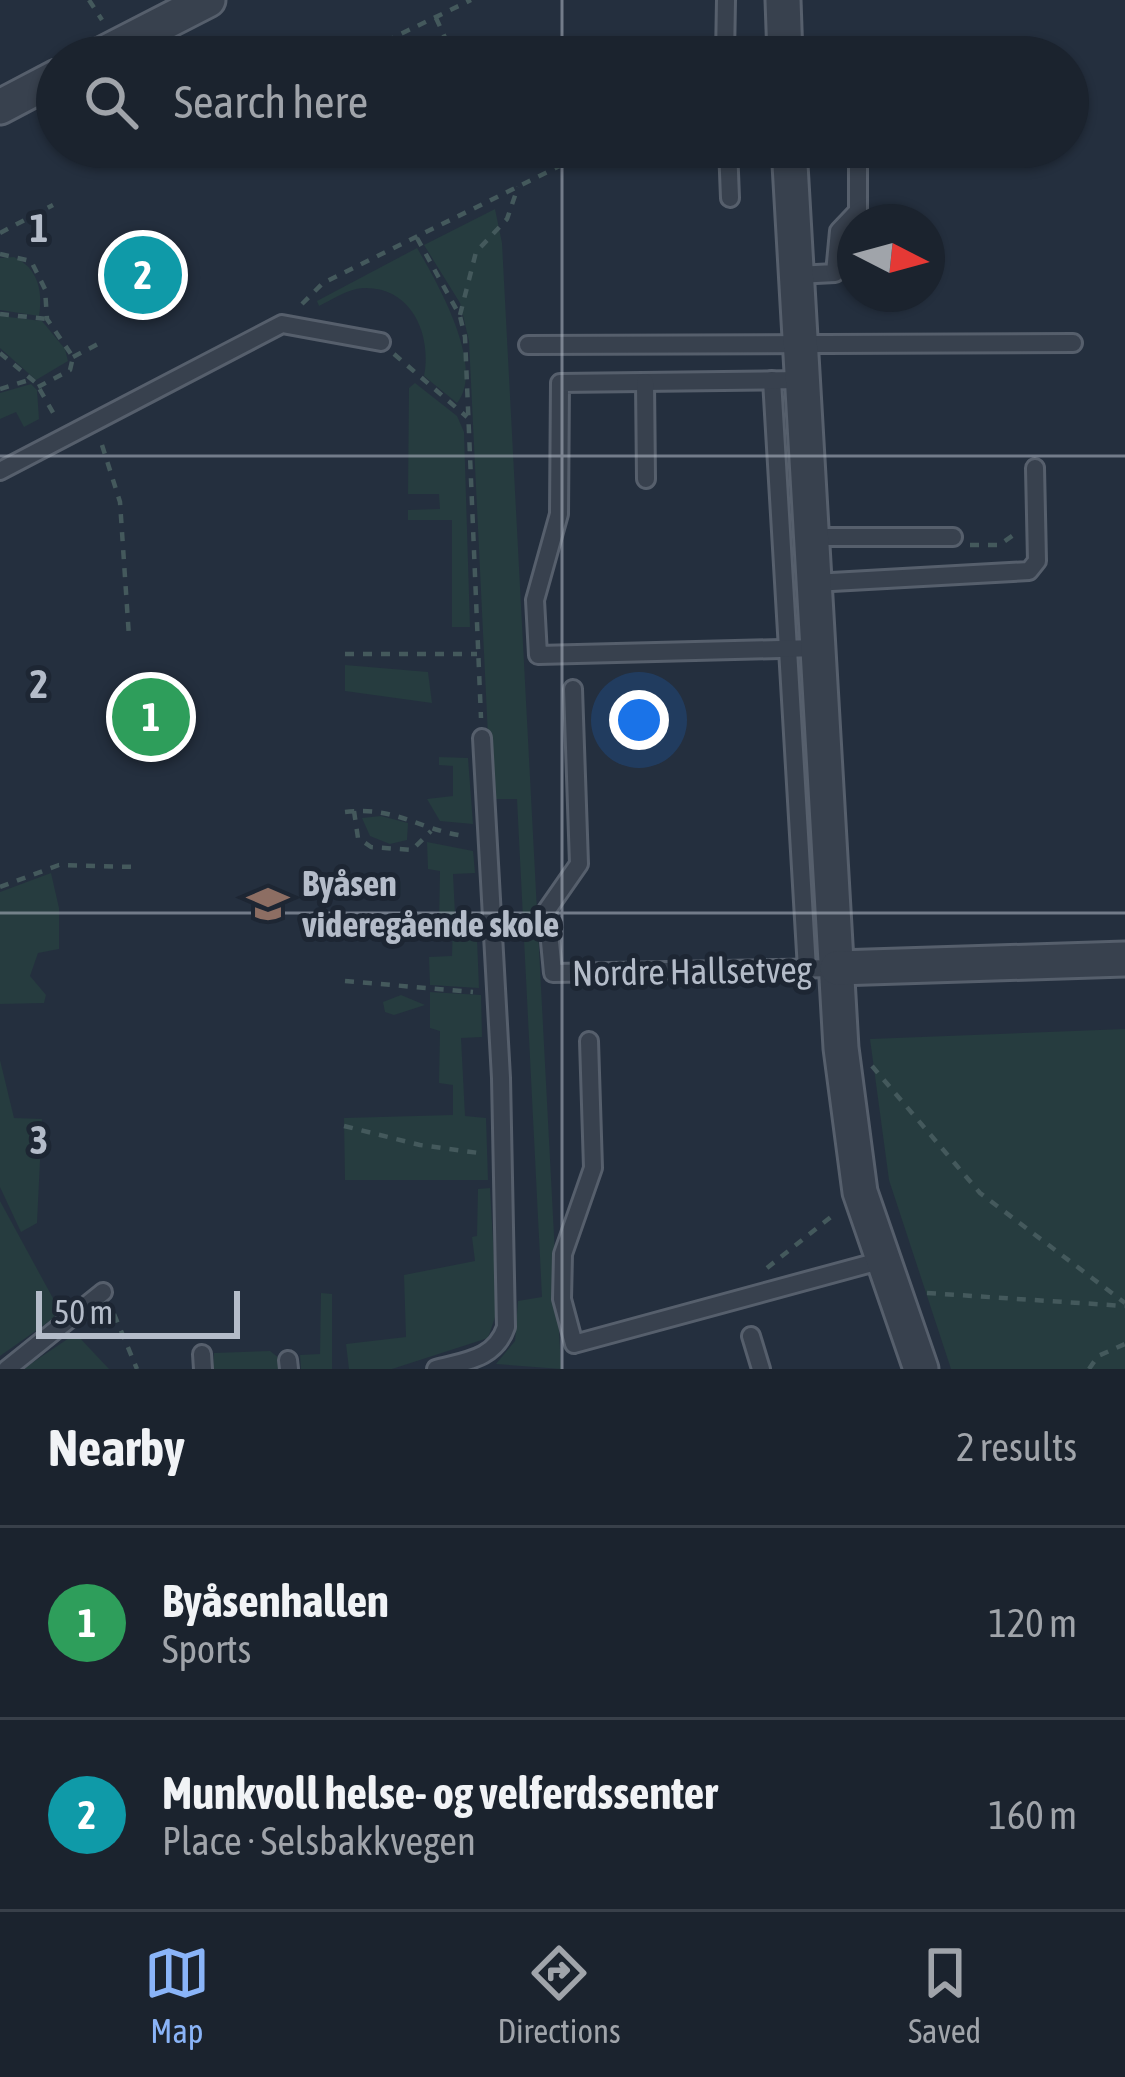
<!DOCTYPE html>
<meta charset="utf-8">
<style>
:root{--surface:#1b232e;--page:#242b36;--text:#f1f3f6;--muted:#a0a4aa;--line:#39404a;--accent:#8ab4f8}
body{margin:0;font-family:"Asap Condensed",sans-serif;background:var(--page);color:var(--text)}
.compass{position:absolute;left:837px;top:204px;width:108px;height:108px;border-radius:50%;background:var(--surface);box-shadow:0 3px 9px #0004;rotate:96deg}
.scale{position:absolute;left:36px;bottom:30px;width:204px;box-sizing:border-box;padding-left:12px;border:6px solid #b4bcc9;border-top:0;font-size:33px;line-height:42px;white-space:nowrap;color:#b4bcc9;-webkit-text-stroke:9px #1d2633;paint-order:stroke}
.you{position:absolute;left:639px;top:720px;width:42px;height:42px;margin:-30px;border:9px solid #fff;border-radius:50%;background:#1a73e8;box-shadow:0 0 0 18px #1a73e833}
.badge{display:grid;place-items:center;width:78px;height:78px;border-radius:50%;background:var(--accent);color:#fff;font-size:39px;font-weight:700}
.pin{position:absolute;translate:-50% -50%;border:6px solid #fff;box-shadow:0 3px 12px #0006}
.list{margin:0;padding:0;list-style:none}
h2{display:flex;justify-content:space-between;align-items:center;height:156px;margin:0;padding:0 48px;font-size:51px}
h2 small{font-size:39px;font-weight:400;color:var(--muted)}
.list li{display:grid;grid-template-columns:78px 1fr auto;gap:36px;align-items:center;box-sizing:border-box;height:192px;padding:0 48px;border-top:3px solid var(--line)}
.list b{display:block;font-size:45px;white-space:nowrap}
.list p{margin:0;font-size:39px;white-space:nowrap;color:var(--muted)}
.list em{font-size:39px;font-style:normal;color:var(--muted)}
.icon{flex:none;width:66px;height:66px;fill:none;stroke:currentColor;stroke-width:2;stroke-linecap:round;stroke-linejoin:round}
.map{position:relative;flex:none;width:1125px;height:1369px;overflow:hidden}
.search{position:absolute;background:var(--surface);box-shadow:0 3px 9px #0004;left:36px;right:36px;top:36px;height:132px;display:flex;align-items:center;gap:30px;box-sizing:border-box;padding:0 42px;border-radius:66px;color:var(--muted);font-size:45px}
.sheet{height:540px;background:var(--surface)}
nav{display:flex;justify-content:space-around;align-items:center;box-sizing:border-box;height:168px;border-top:3px solid var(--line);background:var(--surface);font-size:33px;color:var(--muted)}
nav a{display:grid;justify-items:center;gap:6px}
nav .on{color:var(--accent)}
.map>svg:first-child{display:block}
</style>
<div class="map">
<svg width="1125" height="1369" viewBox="0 0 1125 1369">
<rect width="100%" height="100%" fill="#242f3e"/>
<g fill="#263c3f">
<polygon points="495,209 502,243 561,1369 496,1364 515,1341 518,1301 542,1297 517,799 491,799 469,341 460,303 424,245"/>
<path d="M417 248C437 282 486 367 457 403L424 376C432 335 412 286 363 288 348 289 333 299 319 306L317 301Z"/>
<path d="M14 257C38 268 43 291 39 316L0 310V258Z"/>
<polygon points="0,316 42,321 65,349 68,361 36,380 0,348"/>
<polygon points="415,383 457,416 464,432 470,627 452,627 452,520 408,520 408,510 440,509 439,494 408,494 409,388"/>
<polygon points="31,384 37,390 39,419 24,427 16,412 0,419 0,393"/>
<polygon points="345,665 428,672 432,703 345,691"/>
<polygon points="439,757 468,758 473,824 440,821 427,799 453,796 453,766 439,765"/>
<polygon points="381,816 408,823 407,840 390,844 370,836 362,818"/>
<polygon points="427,842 473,851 475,873 453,874 455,914 476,914 479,988 430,985 429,957 452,956 453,926 439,925 440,871 428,869"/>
<polygon points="51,873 59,908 59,949 38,953 30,976 46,995 44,1003 0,1004 0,892"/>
<polygon points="430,992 481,995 482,1037 461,1038 465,1116 486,1118 488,1180 345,1180 344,1118 453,1115 453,1085 439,1083 440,1031 430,1028"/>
<polygon points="401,995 425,1005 394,1015 385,1012 383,1002"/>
<polygon points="1125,1029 1125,1369 951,1369 889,1180 870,1039"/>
<polygon points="0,1060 14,1118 42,1119 37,1223 21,1232 0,1187"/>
<polygon points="490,1188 497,1311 488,1338 392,1369 349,1369 346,1344 406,1337 404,1275 475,1261 472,1237 477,1236 478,1189"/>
<polygon points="0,1201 61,1313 0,1356"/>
<polygon points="321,1293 332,1294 332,1369 301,1369 300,1355 320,1354"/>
<polygon points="76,1334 109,1369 23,1369 75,1334"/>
<polygon points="270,1351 279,1358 280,1369 213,1369 214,1353"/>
</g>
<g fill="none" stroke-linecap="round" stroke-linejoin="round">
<g stroke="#565f6c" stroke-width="22">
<g id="service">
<polyline points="725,57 726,0"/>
<polyline points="728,147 730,198"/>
<polyline points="797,275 835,273 839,231 858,211 858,147"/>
<polyline points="528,345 1073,343"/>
<polyline points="772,380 807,969"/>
<polyline points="803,380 560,383 559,514 535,600 538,655 817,648"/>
<polyline points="645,382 646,479"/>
<polyline points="0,471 282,324 381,342"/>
<polyline points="812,537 953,537"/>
<polyline points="814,583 1029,571 1037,561 1035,468"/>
<polyline points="573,689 579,864 547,910 553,973 837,968"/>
<polyline points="589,1041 593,1168 563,1254 562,1299 574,1344 883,1260"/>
<polyline points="751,1336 761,1369"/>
<polyline points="202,1354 203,1369"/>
<polyline points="288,1360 289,1369"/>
<polyline points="7,1369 103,1292"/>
<path d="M436 1369C466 1361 495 1359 506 1327L501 1078 482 738"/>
</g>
</g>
<g stroke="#565f6c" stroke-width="39">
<g id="minor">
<polyline points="783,0 785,57"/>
<polyline points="97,57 208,0"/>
<polyline points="0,107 57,77"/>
<polyline points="789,147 841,1048 860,1192 921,1369"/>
<polyline points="837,968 1125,959"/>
</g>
</g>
<g stroke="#44595c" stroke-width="4.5" stroke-dasharray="9 9" stroke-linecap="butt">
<polyline points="89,0 102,20"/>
<polyline points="436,18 454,57"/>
<polyline points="353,57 471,0"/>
<polyline points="0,233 53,205"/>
<polyline points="417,238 460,316 465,337 481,718"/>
<polyline points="0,254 31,261 45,289 47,319 73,357 70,370 38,387"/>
<polyline points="302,304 323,283 598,147"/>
<polyline points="0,314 47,319"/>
<polyline points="460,315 476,252 507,219 518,187"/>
<polyline points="0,353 36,383 55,416"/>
<polyline points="394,354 467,417"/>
<polyline points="73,357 100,343"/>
<polyline points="0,389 29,380"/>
<polyline points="102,445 120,502 129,637"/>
<polyline points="970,545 999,545 1015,534"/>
<polyline points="345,654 477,654"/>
<polyline points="354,811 358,838 371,847 412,850 431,831"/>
<path d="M345 812C395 806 418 829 464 836"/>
<polyline points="0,887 59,865 136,867"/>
<polyline points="345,981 473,992"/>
<polyline points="872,1066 980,1193 1125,1303"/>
<polyline points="344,1126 420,1145 479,1153"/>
<polyline points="767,1268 837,1212"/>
<polyline points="927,1293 1125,1306"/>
<polyline points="114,1314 137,1369"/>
<polyline points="1089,1369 1098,1356 1125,1344"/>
</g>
<use href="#service" stroke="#38414e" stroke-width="16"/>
<use href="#minor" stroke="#38414e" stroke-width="33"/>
</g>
<path fill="none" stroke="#b4bcc9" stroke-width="3" stroke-opacity="0.55" d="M562 0V57M562 147V1369M0 456H1125M0 913H1125"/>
<defs>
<g id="school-bare" transform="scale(3.24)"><path d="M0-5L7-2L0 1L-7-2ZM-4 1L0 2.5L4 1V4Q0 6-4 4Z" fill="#8d6e63" stroke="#1d2633" stroke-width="2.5" paint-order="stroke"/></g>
</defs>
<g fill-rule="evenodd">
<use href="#school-bare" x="268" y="904"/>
</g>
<g text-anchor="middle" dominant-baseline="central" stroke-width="10" stroke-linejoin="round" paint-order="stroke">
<g font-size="36" font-weight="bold" fill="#b4bcc9" stroke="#1d2633" text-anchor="start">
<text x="302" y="883">Byåsen<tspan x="302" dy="41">videregående skole</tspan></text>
</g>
<g font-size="36" fill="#b4bcc9" stroke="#1d2633">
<text transform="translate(692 971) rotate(-1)">Nordre Hallsetveg</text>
</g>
</g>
<g font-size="39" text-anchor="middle" font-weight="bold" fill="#b4bcc9" stroke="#1d2633" stroke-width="10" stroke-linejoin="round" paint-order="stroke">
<text x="39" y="242">1</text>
<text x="39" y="698">2</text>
<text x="39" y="1154">3</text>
</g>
</svg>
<svg class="compass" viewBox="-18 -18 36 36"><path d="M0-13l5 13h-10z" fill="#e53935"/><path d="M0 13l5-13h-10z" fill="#a0a4aa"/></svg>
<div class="scale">50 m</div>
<div class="you"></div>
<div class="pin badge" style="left:151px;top:717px;background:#2e9e5b">1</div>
<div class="pin badge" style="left:143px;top:275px;background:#0f9aa8">2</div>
<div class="search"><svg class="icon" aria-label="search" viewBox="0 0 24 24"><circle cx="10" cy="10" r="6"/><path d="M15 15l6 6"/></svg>Search here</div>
</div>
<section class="sheet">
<h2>Nearby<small>2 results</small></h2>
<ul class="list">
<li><span class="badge" style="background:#2e9e5b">1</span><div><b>Byåsenhallen</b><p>Sports</p></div><em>120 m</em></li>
<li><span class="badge" style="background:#0f9aa8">2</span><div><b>Munkvoll helse- og velferdssenter</b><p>Place · Selsbakkvegen</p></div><em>160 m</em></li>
</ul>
</section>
<nav>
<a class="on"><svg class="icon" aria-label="map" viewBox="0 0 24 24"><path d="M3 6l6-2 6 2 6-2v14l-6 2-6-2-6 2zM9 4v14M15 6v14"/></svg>Map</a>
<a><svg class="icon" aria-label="directions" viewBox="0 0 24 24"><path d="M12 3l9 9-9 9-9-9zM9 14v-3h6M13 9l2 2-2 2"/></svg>Directions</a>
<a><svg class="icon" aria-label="saved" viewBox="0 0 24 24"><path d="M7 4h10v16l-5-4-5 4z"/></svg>Saved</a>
</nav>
